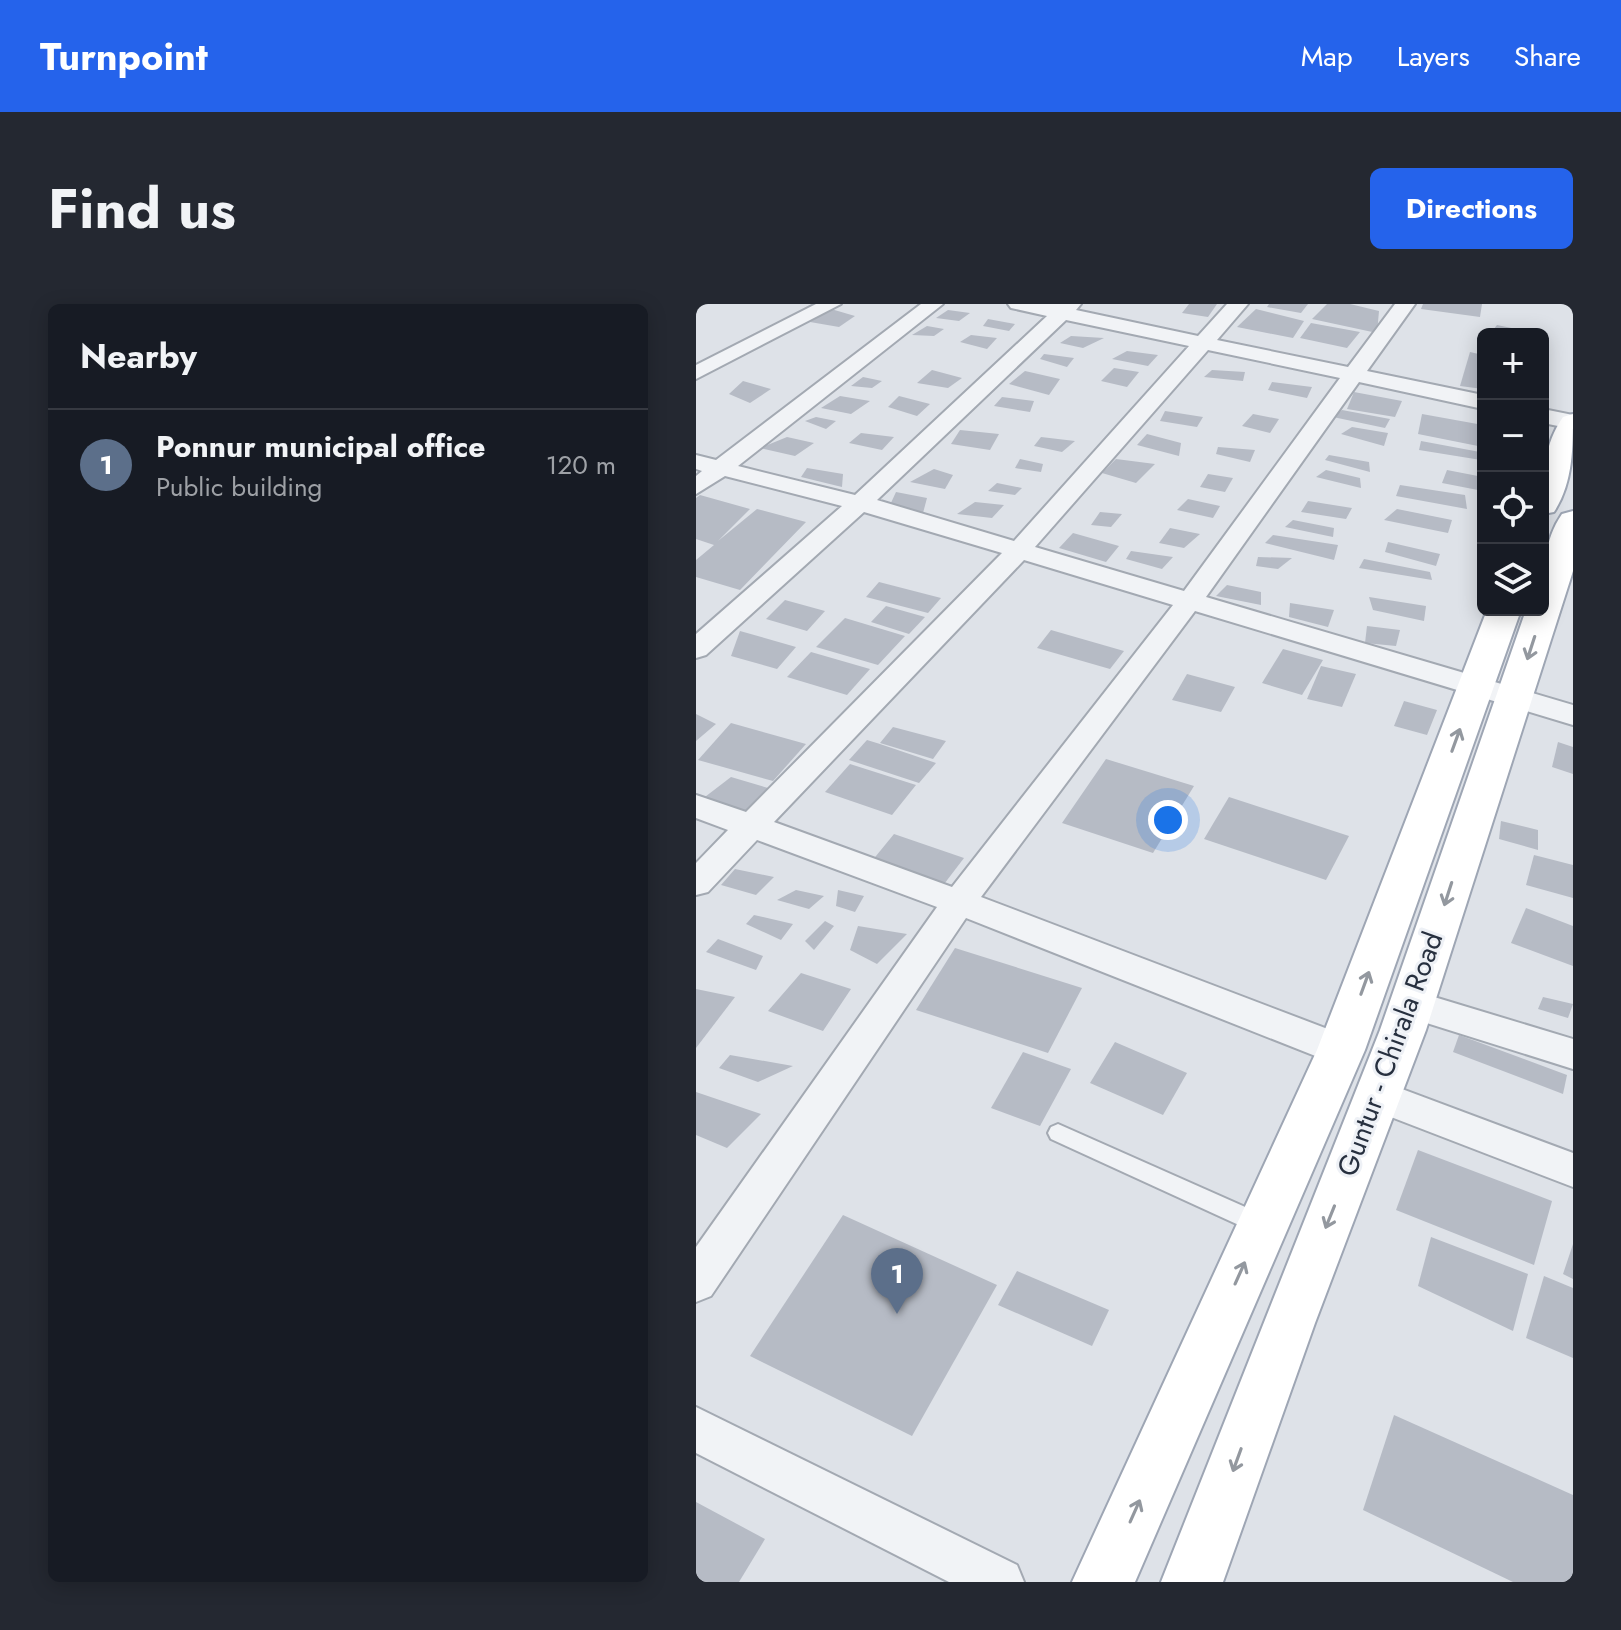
<!DOCTYPE html>
<meta charset="utf-8">
<style>
:root{--surface:#171b24;--page:#242831;--text:#f1f3f6;--muted:#9ea1a6;--line:#363941;--accent:#2563eb}
body{margin:0;font-family:Jost,sans-serif;background:var(--page);color:var(--text)}
.controls{position:absolute;right:24px;top:24px;display:grid;overflow:hidden;border-radius:12px;box-shadow:0 4px 20px #0003}
.controls button{width:72px;height:72px;display:grid;place-items:center;padding:0;border:0;border-bottom:2px solid var(--line);background:var(--surface);color:var(--text);font:40px sans-serif}
.you{position:absolute;left:472px;top:516px;width:28px;height:28px;margin:-20px;border:6px solid #fff;border-radius:50%;background:#1a73e8;box-shadow:0 0 0 12px #1a73e833}
.badge{display:grid;place-items:center;width:52px;height:52px;border-radius:50%;background:var(--accent);color:#fff;font-size:26px;font-weight:700}
.pin{position:absolute;translate:-50% -66px;filter:drop-shadow(0 2px 4px #0008)}
.pin::after{content:'';position:absolute;top:42px;width:28px;height:24px;background:inherit;clip-path:polygon(0 0,100% 0,50% 100%)}
.list{margin:0;padding:0;list-style:none}
h2{display:flex;justify-content:space-between;align-items:center;height:104px;margin:0;padding:0 32px;font-size:34px}
h2 small{font-size:26px;font-weight:400;color:var(--muted)}
.list li{display:grid;grid-template-columns:52px 1fr auto;gap:24px;align-items:center;box-sizing:border-box;height:112px;padding:0 32px;border-top:2px solid var(--line)}
.list b{display:block;font-size:30px;white-space:nowrap}
.list p{margin:0;font-size:26px;white-space:nowrap;color:var(--muted)}
.list em{font-size:26px;font-style:normal;color:var(--muted)}
.icon{flex:none;width:44px;height:44px;fill:none;stroke:currentColor;stroke-width:2;stroke-linecap:round;stroke-linejoin:round}
.map{position:relative;flex:none;width:877px;height:1278px;overflow:hidden;border-radius:12px}
header{display:flex;align-items:center;gap:48px;box-sizing:border-box;height:112px;padding:0 40px;background:var(--accent);color:#fff}
header strong{font-size:38px}
nav{display:flex;gap:44px;margin-inline-start:auto;font-size:28px}
.intro{display:flex;align-items:center;justify-content:space-between;box-sizing:border-box;height:192px;padding:0 48px}
h1{margin:0;font-size:56px}
.button{padding:20px 36px;border-radius:12px;background:var(--accent);color:#fff;font-size:28px;font-weight:700}
main{display:flex;gap:48px;padding:0 48px}
aside{flex:1;background:var(--surface);border-radius:12px;box-shadow:0 4px 20px #0003}
.map>svg:first-child{display:block}
</style>
<header>
<strong>Turnpoint</strong>
<nav><a>Map</a><a>Layers</a><a>Share</a></nav>
</header>
<div class="intro"><h1>Find us</h1><a class="button">Directions</a></div>
<main>
<aside>
<h2>Nearby<small></small></h2>
<ul class="list">
<li><span class="badge" style="background:#5c6f8a">1</span><div><b>Ponnur municipal office</b><p>Public building</p></div><em>120 m</em></li>
</ul>
</aside>
<div class="map">
<svg width="877" height="1278" viewBox="0 0 877 1278">
<rect width="100%" height="100%" fill="#dee2e8"/>
<g fill="#b6bbc5">
<polygon points="493,0 521,0 512,13 486,9"/>
<polygon points="573,0 612,0 605,9 571,3"/>
<polygon points="631,0 654,0 683,7 681,29 616,15"/>
<polygon points="727,0 786,0 784,13 725,5"/>
<polygon points="135,5 159,12 143,23 114,18"/>
<polygon points="560,5 608,17 597,34 541,23"/>
<polygon points="252,6 274,9 263,17 240,14"/>
<polygon points="292,15 319,20 313,27 287,22"/>
<polygon points="615,19 664,28 651,44 604,34"/>
<polygon points="801,21 839,29 839,30 794,30"/>
<polygon points="231,22 248,25 238,32 216,31"/>
<polygon points="275,31 301,34 291,45 264,38"/>
<polygon points="375,32 408,34 387,44 364,39"/>
<polygon points="431,47 462,51 452,62 416,55"/>
<polygon points="774,48 787,51 787,85 764,82"/>
<polygon points="348,50 378,54 371,63 344,55"/>
<polygon points="418,64 443,68 431,83 405,77"/>
<polygon points="236,66 266,74 252,84 221,79"/>
<polygon points="516,66 549,68 547,77 508,73"/>
<polygon points="329,67 364,75 353,91 313,80"/>
<polygon points="167,73 186,77 176,84 155,82"/>
<polygon points="47,77 75,85 54,99 33,90"/>
<polygon points="576,78 616,83 611,94 572,86"/>
<polygon points="658,88 706,97 699,113 651,105"/>
<polygon points="144,92 174,97 155,110 125,104"/>
<polygon points="203,92 234,100 221,112 192,103"/>
<polygon points="306,93 338,97 334,108 298,102"/>
<polygon points="646,106 694,115 689,124 637,113"/>
<polygon points="469,107 507,113 501,123 464,117"/>
<polygon points="557,110 583,115 574,129 546,122"/>
<polygon points="726,110 787,121 787,143 722,130"/>
<polygon points="120,113 140,117 130,125 109,117"/>
<polygon points="656,123 692,129 688,142 645,130"/>
<polygon points="264,126 303,130 294,146 255,140"/>
<polygon points="165,129 198,133 186,146 153,139"/>
<polygon points="451,130 485,139 483,152 441,141"/>
<polygon points="91,133 118,139 99,152 64,144"/>
<polygon points="345,133 379,137 366,148 338,142"/>
<polygon points="725,137 784,148 785,156 723,146"/>
<polygon points="522,143 559,146 554,158 520,150"/>
<polygon points="633,151 673,158 674,168 629,156"/>
<polygon points="324,155 347,160 345,168 319,164"/>
<polygon points="420,155 459,160 440,179 406,169"/>
<polygon points="111,164 147,170 146,183 105,173"/>
<polygon points="238,165 257,171 249,185 214,178"/>
<polygon points="630,166 664,174 665,184 620,173"/>
<polygon points="751,166 787,173 787,187 746,179"/>
<polygon points="512,170 537,174 529,188 504,183"/>
<polygon points="301,179 326,184 319,191 292,187"/>
<polygon points="704,181 769,191 771,205 700,192"/>
<polygon points="200,188 231,194 227,209 194,201"/>
<polygon points="4,191 54,205 22,237 61,205 110,218 44,286 0,273 0,256 18,241 0,235 0,194"/>
<polygon points="492,195 524,202 517,214 481,206"/>
<polygon points="612,197 656,204 650,215 605,208"/>
<polygon points="279,198 308,201 296,214 261,210"/>
<polygon points="701,205 756,216 752,229 688,216"/>
<polygon points="404,208 426,210 415,223 395,221"/>
<polygon points="597,216 638,224 637,233 589,223"/>
<polygon points="474,224 504,230 488,244 463,239"/>
<polygon points="377,229 423,242 410,258 363,244"/>
<polygon points="577,231 642,241 638,256 569,239"/>
<polygon points="692,238 744,250 740,262 689,248"/>
<polygon points="435,247 477,253 466,265 430,255"/>
<polygon points="562,253 596,254 582,265 560,262"/>
<polygon points="668,255 734,268 736,276 663,264"/>
<polygon points="183,278 245,294 232,309 170,293"/>
<polygon points="531,281 565,288 565,301 520,292"/>
<polygon points="673,293 730,302 728,317 677,306"/>
<polygon points="89,296 129,307 111,327 70,315"/>
<polygon points="594,299 638,306 632,323 593,313"/>
<polygon points="190,302 229,313 213,330 175,318"/>
<polygon points="149,314 209,332 182,361 120,343"/>
<polygon points="671,322 704,326 700,342 669,339"/>
<polygon points="355,326 428,347 414,365 341,344"/>
<polygon points="44,327 100,343 81,365 35,352"/>
<polygon points="587,345 627,356 606,391 566,379"/>
<polygon points="115,348 174,365 151,391 91,373"/>
<polygon points="625,362 660,370 646,403 611,395"/>
<polygon points="491,370 539,383 525,408 476,396"/>
<polygon points="708,397 741,406 731,431 698,422"/>
<polygon points="0,410 20,420 0,437"/>
<polygon points="35,419 110,440 77,477 2,456"/>
<polygon points="197,423 250,437 237,455 184,439"/>
<polygon points="171,436 184,440 240,459 223,479 153,456"/>
<polygon points="862,438 877,443 877,470 856,463"/>
<polygon points="410,455 498,482 457,549 366,519"/>
<polygon points="154,460 220,481 196,511 129,488"/>
<polygon points="35,473 72,484 47,511 5,496"/>
<polygon points="533,493 653,532 630,576 508,535"/>
<polygon points="805,517 842,526 842,546 803,535"/>
<polygon points="198,530 268,554 242,588 171,563"/>
<polygon points="838,551 877,561 877,594 830,581"/>
<polygon points="39,565 78,573 60,591 25,581"/>
<polygon points="100,586 128,592 113,605 81,596"/>
<polygon points="142,586 168,592 159,608 140,602"/>
<polygon points="830,604 877,622 877,662 815,639"/>
<polygon points="58,611 97,620 85,636 50,620"/>
<polygon points="129,617 138,622 118,646 109,637"/>
<polygon points="162,622 211,630 181,660 154,646"/>
<polygon points="22,635 67,652 60,666 10,648"/>
<polygon points="259,644 386,684 352,749 220,706"/>
<polygon points="105,669 155,685 127,727 72,707"/>
<polygon points="0,685 39,693 0,744"/>
<polygon points="847,693 877,700 872,714 842,705"/>
<polygon points="763,731 871,771 867,790 757,748"/>
<polygon points="419,738 491,769 467,811 394,779"/>
<polygon points="327,748 375,765 344,822 295,804"/>
<polygon points="34,751 97,762 62,778 23,764"/>
<polygon points="0,788 65,810 31,844 0,831"/>
<polygon points="722,846 856,897 838,961 700,906"/>
<polygon points="147,911 301,981 216,1132 54,1052"/>
<polygon points="735,933 832,970 817,1027 722,982"/>
<polygon points="877,940 877,975 867,970"/>
<polygon points="321,967 413,1006 396,1042 302,1001"/>
<polygon points="848,972 877,984 877,1054 830,1034"/>
<polygon points="698,1111 877,1191 877,1278 817,1278 667,1206"/>
<polygon points="0,1198 69,1235 43,1278 0,1278"/>
</g>
<g fill="none" stroke-linecap="round" stroke-linejoin="round">
<g stroke="#a3a9b2" stroke-width="4">
<polygon id="service" points="362,820 574,914 577,921 574,928 566,931 558,928 355,835 352,829 355,823"/>
</g>
<g stroke="#a3a9b2" stroke-width="4">
<g id="minor">
<polygon points="120,0 145,0 0,75 0,61"/>
<path d="M225 0H247L42 162 159 191 351 12 315 4 312 0H385L380 6 502 32 531 0H552L521 36 652 63 699 0H719L671 67 787 91V105L663 78 510 293 877 401V421L499 307 285 593 658 735 663 746 658 757 645 761 632 757 270 614 15 992 0 998V943L241 603 61 536 12 588 0 591V559L32 526 0 514V491L50 508 306 249 168 208 10 351 0 354V330L146 202 29 172 0 190V172L6 167 0 165V151L20 156ZM370 16 493 42 318 237 181 196ZM512 46 644 74 488 287 339 243ZM328 256 477 301 256 583 78 518Z"/>
<polygon points="847,105 877,111 877,125 847,119"/>
<polygon points="715,686 877,735 877,765 702,710 697,700 702,690"/>
<polygon points="682,776 877,849 877,883 669,803 663,792 669,781"/>
<polygon points="0,1103 321,1261 328,1278 253,1278 0,1149"/>
</g>
</g>
<g stroke="#9ea6b4" stroke-width="4">
<g id="primary">
<path d="M877 110C877 144 877 179 858 208L847 210C847 176 846 143 867 113Z"/>
<path d="M877 207V267L730 726 619 1019 527 1278H465L684 726 830 306H847C847 273 846 239 866 210Z"/>
<polygon points="791,306 825,306 669,746 439,1278 376,1278 621,746"/>
</g>
</g>
<use href="#service" fill="#f1f3f6" fill-rule="evenodd"/>
<use href="#minor" fill="#f1f3f6" fill-rule="evenodd"/>
<use href="#primary" fill="#fff" fill-rule="evenodd"/>
</g>
<defs><path id="oneway-shaft" d="M-6 0H5M1.5-3L5.5 0L1.5 3" fill="none" stroke-width="1.6" stroke-linecap="round" stroke-linejoin="round" transform="scale(2)"/></defs>
<g stroke="#93989f">
<use href="#oneway-shaft" transform="translate(835 344) rotate(108)"/>
<use href="#oneway-shaft" transform="translate(760 436) rotate(-70)"/>
<use href="#oneway-shaft" transform="translate(752 590) rotate(108)"/>
<use href="#oneway-shaft" transform="translate(669 679) rotate(-70)"/>
<use href="#oneway-shaft" transform="translate(634 913) rotate(112)"/>
<use href="#oneway-shaft" transform="translate(544 969) rotate(-66)"/>
<use href="#oneway-shaft" transform="translate(541 1156) rotate(110)"/>
<use href="#oneway-shaft" transform="translate(439 1207) rotate(-66)"/>
</g>
<g text-anchor="middle" dominant-baseline="central" stroke-width="6" stroke-linejoin="round" paint-order="stroke">
<g font-size="28" fill="#27303f" stroke="#eef1f6">
<text transform="translate(694 750) rotate(-70)">Guntur - Chirala Road</text>
</g>
</g>
</svg>
<div class="controls">
<button>+</button>
<button>−</button>
<button><svg class="icon" aria-label="locate" viewBox="0 0 24 24"><circle cx="12" cy="12" r="6"/><path d="M12 2v4M12 18v4M2 12h4M18 12h4"/></svg></button>
<button><svg class="icon" aria-label="layers" viewBox="0 0 24 24"><path d="M12 4l9 5-9 5-9-5zM3 14l9 5 9-5"/></svg></button>
</div>
<div class="you"></div>
<div class="pin badge" style="left:201px;top:1010px;background:#5c6f8a">1</div>
</div>
</main>
